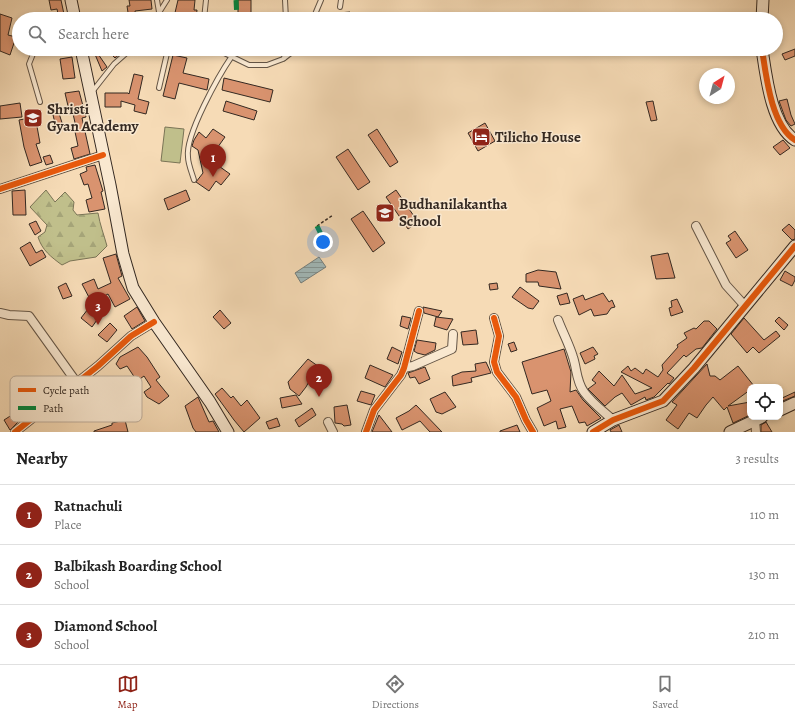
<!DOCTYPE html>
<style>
:root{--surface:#fff;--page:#f6f6f6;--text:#222;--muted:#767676;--line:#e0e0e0;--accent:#8f2418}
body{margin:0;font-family:Alegreya,serif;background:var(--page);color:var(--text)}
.controls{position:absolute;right:12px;bottom:12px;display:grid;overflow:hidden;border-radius:8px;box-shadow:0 2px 6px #0003}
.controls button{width:36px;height:36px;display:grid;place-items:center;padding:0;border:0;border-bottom:1px solid var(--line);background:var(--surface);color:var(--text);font:20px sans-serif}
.compass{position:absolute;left:699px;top:68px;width:36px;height:36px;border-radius:50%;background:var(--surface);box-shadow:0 2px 6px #0003;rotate:36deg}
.you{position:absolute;left:323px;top:242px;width:14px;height:14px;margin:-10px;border:3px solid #fff;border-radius:50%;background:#1a73e8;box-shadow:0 0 0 6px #1a73e833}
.badge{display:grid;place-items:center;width:26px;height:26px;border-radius:50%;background:var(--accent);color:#fff;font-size:13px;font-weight:700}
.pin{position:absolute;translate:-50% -33px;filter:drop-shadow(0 1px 2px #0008)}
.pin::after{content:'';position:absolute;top:21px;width:14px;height:12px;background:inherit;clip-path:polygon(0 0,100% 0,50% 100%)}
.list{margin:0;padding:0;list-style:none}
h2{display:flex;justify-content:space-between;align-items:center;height:52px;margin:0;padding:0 16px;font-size:17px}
h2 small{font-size:13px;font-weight:400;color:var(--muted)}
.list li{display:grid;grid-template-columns:26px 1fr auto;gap:12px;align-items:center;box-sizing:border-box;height:60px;padding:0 16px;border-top:1px solid var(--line)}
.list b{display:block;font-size:15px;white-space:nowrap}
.list p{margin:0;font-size:13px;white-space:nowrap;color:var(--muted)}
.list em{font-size:13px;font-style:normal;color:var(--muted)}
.icon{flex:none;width:22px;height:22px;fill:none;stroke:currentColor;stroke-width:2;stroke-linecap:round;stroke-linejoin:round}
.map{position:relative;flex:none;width:795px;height:432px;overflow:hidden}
.search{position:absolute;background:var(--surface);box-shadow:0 2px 6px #0003;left:12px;right:12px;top:12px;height:44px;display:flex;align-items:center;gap:10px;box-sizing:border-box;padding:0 14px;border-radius:22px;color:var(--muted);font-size:15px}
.sheet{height:232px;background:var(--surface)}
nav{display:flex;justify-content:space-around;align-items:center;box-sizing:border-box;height:56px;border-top:1px solid var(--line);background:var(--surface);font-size:11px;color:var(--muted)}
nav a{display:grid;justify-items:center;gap:2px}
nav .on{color:var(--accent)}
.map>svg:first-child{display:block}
</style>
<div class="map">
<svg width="795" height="432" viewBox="0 0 795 432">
<defs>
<pattern id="forest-firs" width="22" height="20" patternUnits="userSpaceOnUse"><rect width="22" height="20" fill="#c0bf8b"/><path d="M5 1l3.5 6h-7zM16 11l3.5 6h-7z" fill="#a5a478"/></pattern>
<pattern id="water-rules" width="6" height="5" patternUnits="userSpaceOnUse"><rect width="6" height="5" fill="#a1b8b8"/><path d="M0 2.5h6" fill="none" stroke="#849695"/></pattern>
</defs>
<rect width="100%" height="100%" fill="#f6dbb6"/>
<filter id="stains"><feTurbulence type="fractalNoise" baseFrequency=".005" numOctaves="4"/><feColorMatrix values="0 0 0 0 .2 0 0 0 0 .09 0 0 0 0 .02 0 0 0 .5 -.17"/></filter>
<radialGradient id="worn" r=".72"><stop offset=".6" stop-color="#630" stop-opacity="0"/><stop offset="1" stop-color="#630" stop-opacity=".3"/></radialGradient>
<path fill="url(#forest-firs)" stroke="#7a7456" d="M46 190 55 202 65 192 74 202 73 210 77 215 98 213C100 225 104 235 107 246L96 257 70 261 62 265C51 257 42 250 38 237L45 232 47 225 30 207Z"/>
<polygon fill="#c0bf8b" stroke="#7a7456" points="165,127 184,129 180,163 161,161"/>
<polygon fill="url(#water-rules)" stroke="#757e7c" points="319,257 326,267 301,283 295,273"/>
<g fill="#d9936f" stroke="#332821">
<polygon points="49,0 61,0 65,19 59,19 57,9 51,10"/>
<polygon points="129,0 151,0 152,9 135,11 136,19 129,19 127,6 130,6"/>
<polygon points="178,0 195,0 194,10 197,10 196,19 183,19 174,17"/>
<rect x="238" y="0" width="13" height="19"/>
<polygon points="350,12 350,19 339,19 338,13"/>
<polygon points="0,14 12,18 8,35 16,37 10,55 0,51"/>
<polygon points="106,49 126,49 115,58"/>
<polygon points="239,49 263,49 263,54 239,55"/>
<polygon points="795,49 795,56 785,60 782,54"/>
<polygon points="96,51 107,67 102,71 94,52"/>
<polygon points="173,55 187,58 183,73 209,79 207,90 179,83 175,99 163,96"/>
<polygon points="72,57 75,78 63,79 60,59"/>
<polygon points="134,74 143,76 138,99 149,102 146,114 134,111 135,105 121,101 121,107 105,107 105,93 128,93 129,94"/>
<polygon points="224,78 273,90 270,102 222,90"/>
<polygon points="79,91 86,117 82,118 90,154 74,159 71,148 78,146 74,127 76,127 71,105 68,106 65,93"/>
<polygon points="787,99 791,115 795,124 791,126 786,120 779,101"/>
<polygon points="226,101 257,111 254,120 223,111"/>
<polygon points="653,101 657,120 651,121 646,102"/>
<polygon points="20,103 22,117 0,119 0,106"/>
<polygon points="58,110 63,126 56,127 52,111"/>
<polygon points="30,118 36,121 40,143 36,144 42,162 30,166 24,147 19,120"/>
<polygon points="485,123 495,141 478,151 468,133"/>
<polygon points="213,129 225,137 215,151 216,164 230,174 221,185 216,181 209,191 196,182 203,173 198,150 192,146 194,140 199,132 206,138"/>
<polygon points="377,129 398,162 390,167 368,135"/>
<polygon points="783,140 790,148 780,155 773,147"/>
<polygon points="348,149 370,182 358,190 336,157"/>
<polygon points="50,155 53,163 46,165 43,157"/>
<polygon points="95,165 103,191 101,192 105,209 89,212 86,200 92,198 88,184 84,185 80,174 87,171 86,167"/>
<polygon points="25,190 26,215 13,215 12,191"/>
<polygon points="186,190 190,200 168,210 164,199"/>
<polygon points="396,190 418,222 408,229 386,197"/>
<polygon points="363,211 385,243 373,252 351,219"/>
<polygon points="36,221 41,231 35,235 29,224"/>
<polygon points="789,224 795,230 795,239 792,240 782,230"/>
<polygon points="735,231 748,250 736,258 726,243 731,240 728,236"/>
<polygon points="30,242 36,253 42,250 46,257 30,266 20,248"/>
<polygon points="668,253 675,278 656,279 651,256"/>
<polygon points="116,254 122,276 118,278 130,299 115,307 108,294 92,303 82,284 94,279 98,289 111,283 103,258"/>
<polygon points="538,270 556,272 561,289 539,286 538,282 526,282 526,274"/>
<polygon points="785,271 795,277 795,280 792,286 780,280"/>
<polygon points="66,283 72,296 63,299 58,287"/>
<polygon points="497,283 498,289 490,290 489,284"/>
<polygon points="520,287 539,301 533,309 528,308 512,297"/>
<polygon points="567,293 570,303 560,305 557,296"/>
<polygon points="603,293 609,302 612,300 615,307 611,308 607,314 594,316 591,309 579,315 573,299 583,295 585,300"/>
<polygon points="677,299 683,312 671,316 669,308 672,307 671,301"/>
<polygon points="137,307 145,321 132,329 124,316"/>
<polygon points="423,307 442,311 438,317 424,313"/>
<polygon points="88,309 99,317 92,327 81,318"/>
<polygon points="220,310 231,323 224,329 213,317"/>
<polygon points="402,316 411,318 408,329 400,326"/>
<polygon points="436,317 453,319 447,330 434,326"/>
<polygon points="779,317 788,325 784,330 775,321"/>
<polygon points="744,318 764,340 776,331 780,336 759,353 753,347 747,353 731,334"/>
<polygon points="704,321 709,321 717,329 702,348 696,349 686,357 684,355 667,373 674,378 669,384 668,383 654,397 646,400 645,397 631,405 622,393 615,397 605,406 588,389 596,383 592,380 599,371 614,386 622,375 635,394 652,388 621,372 628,366 631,371 635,368 643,374 646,369 658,377 663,370 662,365 678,347 677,345 687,338 684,333 694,328 696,329"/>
<polygon points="110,323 117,330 107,342 98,335"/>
<polygon points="476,330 478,344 463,345 461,332"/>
<polygon points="417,340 436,343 435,350 425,355 417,353 414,351"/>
<polygon points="514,342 517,350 511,352 508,344"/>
<polygon points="138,347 147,357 160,377 156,380 169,396 159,404 147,397 144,392 151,387 144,376 137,381 127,366 120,369 116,364 120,357"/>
<polygon points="392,347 402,352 398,364 387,359"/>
<polygon points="593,347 598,354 594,356 595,359 585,364 580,353"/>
<polygon points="564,349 571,372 570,392 576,390 583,400 601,418 587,426 585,422 579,423 572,406 560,409 566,427 558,429 556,421 544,426 537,408 551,401 547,390 532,394 522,362"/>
<polygon points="308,359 322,369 314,380 311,378 306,387 299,396 290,389 288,382"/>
<polygon points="486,362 491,373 471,378 472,382 453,386 452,376 462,372 476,371 475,364"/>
<polygon points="707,364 710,376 715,376 720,380 738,366 754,386 750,387 750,390 728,406 750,402 750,415 733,423 727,407 724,410 713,397 706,405 697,418 689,413 678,429 666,420 677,405 672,402"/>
<polygon points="370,365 393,375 385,387 365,378"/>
<polygon points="425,367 430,379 419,384 415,377 410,378 408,373"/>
<polygon points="222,388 231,398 233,396 241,406 247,400 260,418 244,432 234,420 215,394"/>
<polygon points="361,391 375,395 371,405 357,401"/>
<polygon points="445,392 456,407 442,414 436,412 430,399"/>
<polygon points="795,392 795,396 780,402 780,399"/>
<polygon points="296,395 302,404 282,408 280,398"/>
<polygon points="198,397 209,422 213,421 219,432 196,432 193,428 185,406"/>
<polygon points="347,405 351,425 344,426 342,424 335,423 334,407"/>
<polygon points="416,405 442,432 430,432 420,421 402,430 396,418 409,411"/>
<polygon points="312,408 316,415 299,427 295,420"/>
<polygon points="15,413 19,421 10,430 4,420"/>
<polygon points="379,415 392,432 372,432"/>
<polygon points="277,418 280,426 269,429 266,422"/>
<polygon points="125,420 128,432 94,432 94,431 112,425 112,423"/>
<polygon points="766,422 772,432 761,432 761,425"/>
<polygon points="517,425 520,432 500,432 500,431"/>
<polygon points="619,425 622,432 611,432 610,430"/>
</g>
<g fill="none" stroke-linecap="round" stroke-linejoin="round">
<g stroke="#645546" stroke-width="6">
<g id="lane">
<polyline points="157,0 159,12"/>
<polyline points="285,0 286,19"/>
<polyline points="340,7 341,0"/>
<polyline points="155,19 167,0"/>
<polyline points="204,19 206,0"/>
<polyline points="313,19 321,0"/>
<polyline points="39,49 33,54 29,64 40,102"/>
<polyline points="216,49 249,65 267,65 283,59 296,49"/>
<polyline points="284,58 287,49"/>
<polyline points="159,88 168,49"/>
<polyline points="92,92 114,64 131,49"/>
<path d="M194 180C192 173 188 164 188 157 185 135 219 75 232 56"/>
</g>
</g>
<g stroke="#645546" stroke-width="10">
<g id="street">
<polyline points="0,189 103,155"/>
<polyline points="696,226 726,285 745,306"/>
<polyline points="0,313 9,315 29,316 77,383"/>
<polyline points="494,318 499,336 494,362 497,372 516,397 526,420 533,432"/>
<path d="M558 320C563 333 569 344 573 357 577 369 576 381 584 392 592 403 603 411 613 420"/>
<polyline points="404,368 413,366 452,349 453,334"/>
<polyline points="755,420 756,432"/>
<polyline points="328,422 333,432"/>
<polyline points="15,432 98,366 131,336 154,322"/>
<polyline points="366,432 374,410 401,375 404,368 419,311"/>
</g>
</g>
<g stroke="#332821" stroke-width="13">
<g id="secondary">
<polyline points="71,0 75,19"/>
<polyline points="762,19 763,0"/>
<polyline points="81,49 110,185 123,254 133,288 154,322 210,402 228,432"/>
<path d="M762 49C766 75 771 125 795 140"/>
<polyline points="780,410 795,403"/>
<polyline points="593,432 613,420 663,401 694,368 795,246"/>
<polyline points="730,432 762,417"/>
</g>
</g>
<polyline stroke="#332821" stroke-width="1.5" stroke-dasharray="3 2" stroke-linecap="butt" points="317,226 333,215"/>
<use href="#lane" stroke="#f9e8d0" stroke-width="4"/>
<use href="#street" stroke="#f9e8d0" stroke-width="8"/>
<use href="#secondary" stroke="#f9e8d0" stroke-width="11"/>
<g stroke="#00873e" stroke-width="5" stroke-dasharray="10 5" stroke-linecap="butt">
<polyline points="236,0 237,19"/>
<polyline points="229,55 231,50 238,53 238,49"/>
<polyline points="317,226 330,253"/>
</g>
<g stroke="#f9e8d0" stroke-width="8">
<g id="cycleway">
<path d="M762 49C766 75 771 125 795 140"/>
<polyline points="0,189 103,155"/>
<polyline points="494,318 499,336 494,362 497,372 516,397 526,420 533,432"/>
<polyline points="15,432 98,366 131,336 154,322"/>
<polyline points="366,432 374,410 401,375 404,368 419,311"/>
<polyline points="593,432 613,420 663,401 694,368 795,246"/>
</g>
</g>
<use href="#cycleway" stroke="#e8590c" stroke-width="6"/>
</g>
<defs>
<g id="school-square" transform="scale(1)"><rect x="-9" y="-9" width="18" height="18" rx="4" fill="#8f2418" stroke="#f9e8d0"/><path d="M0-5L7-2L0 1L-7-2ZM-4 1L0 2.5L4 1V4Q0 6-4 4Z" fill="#fff"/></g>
<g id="hotel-square" transform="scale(1)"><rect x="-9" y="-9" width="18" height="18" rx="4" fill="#8f2418" stroke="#f9e8d0"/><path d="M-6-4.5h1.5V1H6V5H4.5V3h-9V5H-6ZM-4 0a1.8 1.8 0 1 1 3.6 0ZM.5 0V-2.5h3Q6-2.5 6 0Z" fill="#fff"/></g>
</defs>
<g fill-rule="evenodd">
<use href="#school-square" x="33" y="118"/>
<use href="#hotel-square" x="481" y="137"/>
<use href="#school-square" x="385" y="213"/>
</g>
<g text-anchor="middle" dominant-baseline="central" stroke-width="3" stroke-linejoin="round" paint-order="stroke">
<g font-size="15" font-weight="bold" fill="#332821" stroke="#f9e8d0" text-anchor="start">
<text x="47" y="109">Shristi<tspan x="47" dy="17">Gyan Academy</tspan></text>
<text x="495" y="137">Tilicho House</text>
<text x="399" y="204">Budhanilakantha<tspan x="399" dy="17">School</tspan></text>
</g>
</g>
<rect x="10" y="376" width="132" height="46" rx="6" fill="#f9e8d0" stroke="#beae9c" stroke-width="1"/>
<rect x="18" y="388" width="18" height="4" fill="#e8590c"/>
<rect x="18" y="406" width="18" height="4" fill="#00873e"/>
<g font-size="11" fill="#332821">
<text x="43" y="394">Cycle path</text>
<text x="43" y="412">Path</text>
</g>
<rect width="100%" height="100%" filter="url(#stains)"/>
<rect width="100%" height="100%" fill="url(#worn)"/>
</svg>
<div class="controls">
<button><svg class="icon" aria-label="locate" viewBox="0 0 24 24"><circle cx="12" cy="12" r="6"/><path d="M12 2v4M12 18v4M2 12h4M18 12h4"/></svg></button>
</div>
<svg class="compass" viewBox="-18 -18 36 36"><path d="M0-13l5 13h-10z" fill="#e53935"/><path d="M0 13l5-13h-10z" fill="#767676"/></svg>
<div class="you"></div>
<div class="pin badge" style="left:213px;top:177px">1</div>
<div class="pin badge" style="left:319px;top:397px">2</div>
<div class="pin badge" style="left:98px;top:325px">3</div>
<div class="search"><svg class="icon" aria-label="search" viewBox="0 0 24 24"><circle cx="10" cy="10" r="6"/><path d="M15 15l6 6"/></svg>Search here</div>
</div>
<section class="sheet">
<h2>Nearby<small>3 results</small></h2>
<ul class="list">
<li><span class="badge">1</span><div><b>Ratnachuli</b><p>Place</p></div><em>110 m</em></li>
<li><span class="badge">2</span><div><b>Balbikash Boarding School</b><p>School</p></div><em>130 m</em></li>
<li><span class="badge">3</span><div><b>Diamond School</b><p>School</p></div><em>210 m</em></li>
</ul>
</section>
<nav>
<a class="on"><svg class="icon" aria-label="map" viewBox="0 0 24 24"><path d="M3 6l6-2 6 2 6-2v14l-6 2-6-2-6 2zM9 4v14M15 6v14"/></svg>Map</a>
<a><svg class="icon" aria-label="directions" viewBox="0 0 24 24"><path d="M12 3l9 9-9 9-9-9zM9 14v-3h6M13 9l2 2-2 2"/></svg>Directions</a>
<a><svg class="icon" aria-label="saved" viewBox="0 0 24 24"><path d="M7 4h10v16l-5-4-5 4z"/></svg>Saved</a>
</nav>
